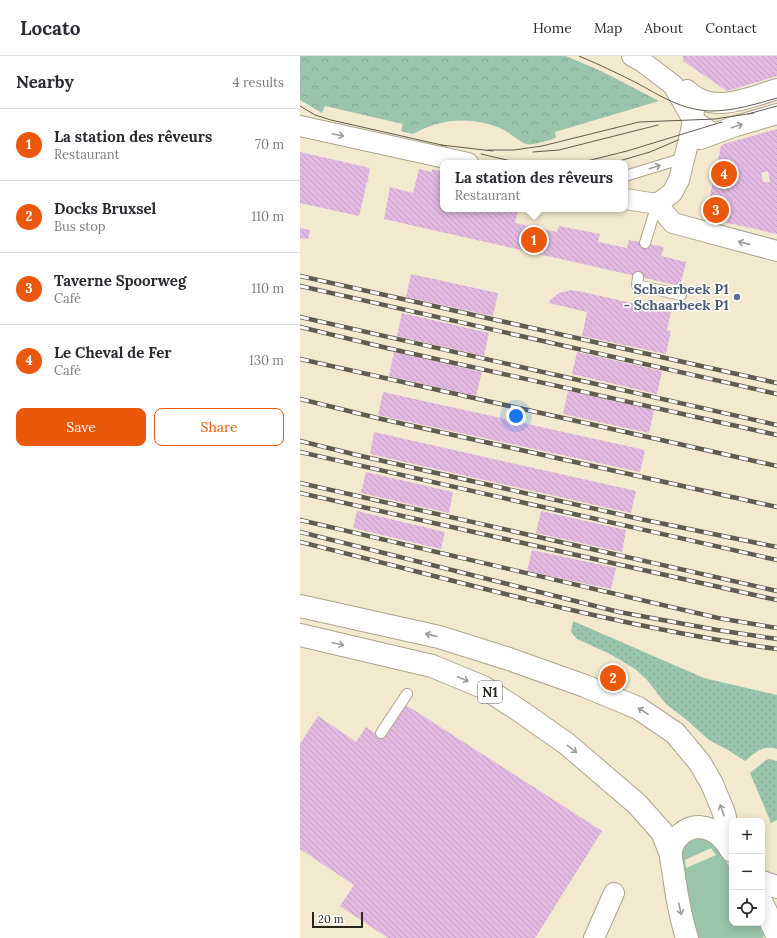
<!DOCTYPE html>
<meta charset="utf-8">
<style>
:root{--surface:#fff;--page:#f2f2f3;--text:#2b2b33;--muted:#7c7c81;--line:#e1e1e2;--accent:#ea580c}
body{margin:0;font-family:Lora,serif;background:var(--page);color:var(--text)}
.controls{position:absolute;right:12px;bottom:12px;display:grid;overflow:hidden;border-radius:8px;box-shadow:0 2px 10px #0003}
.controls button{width:36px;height:36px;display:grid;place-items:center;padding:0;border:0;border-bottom:1px solid var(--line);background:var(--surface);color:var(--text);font:20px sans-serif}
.scale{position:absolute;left:12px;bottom:10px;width:51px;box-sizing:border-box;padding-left:4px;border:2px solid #29261c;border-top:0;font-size:11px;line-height:14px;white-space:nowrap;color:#29261c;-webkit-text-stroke:3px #fff;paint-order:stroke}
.you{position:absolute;left:216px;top:360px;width:14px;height:14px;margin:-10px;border:3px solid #fff;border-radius:50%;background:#1a73e8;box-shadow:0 0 0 6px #1a73e833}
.badge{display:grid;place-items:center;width:26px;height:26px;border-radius:50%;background:var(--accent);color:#fff;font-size:13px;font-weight:700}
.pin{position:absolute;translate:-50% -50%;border:2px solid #fff;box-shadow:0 1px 4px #0006}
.popup{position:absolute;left:140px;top:104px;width:188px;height:52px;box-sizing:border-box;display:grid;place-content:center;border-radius:8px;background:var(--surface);filter:drop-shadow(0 1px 3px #0005);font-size:13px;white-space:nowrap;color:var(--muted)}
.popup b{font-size:15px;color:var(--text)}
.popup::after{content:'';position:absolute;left:50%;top:100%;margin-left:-8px;border:8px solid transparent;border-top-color:var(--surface)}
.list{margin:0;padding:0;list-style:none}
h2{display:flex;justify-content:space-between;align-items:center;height:52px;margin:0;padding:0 16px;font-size:17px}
h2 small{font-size:13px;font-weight:400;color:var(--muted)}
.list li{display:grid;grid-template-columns:26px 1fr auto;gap:12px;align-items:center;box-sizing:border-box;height:72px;padding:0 16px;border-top:1px solid var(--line)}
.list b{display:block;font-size:15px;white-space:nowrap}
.list p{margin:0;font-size:13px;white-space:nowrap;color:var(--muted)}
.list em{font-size:13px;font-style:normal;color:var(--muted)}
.actions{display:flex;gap:8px;padding:12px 16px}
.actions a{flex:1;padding:9px 0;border:1px solid var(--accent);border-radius:8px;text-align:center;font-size:14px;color:var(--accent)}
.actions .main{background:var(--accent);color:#fff}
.icon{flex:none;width:22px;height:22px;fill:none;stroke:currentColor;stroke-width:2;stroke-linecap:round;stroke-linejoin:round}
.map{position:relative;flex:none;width:477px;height:882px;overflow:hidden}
header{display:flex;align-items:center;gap:24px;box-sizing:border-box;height:56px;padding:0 20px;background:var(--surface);border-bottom:1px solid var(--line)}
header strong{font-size:19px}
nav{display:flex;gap:22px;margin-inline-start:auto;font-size:14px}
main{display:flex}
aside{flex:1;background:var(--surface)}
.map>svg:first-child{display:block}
</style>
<header>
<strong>Locato</strong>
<nav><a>Home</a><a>Map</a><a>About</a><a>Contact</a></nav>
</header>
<main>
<aside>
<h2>Nearby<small>4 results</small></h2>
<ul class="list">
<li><span class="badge">1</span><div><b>La station des rêveurs</b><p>Restaurant</p></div><em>70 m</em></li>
<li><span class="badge">2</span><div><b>Docks Bruxsel</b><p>Bus stop</p></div><em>110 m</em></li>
<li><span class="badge">3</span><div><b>Taverne Spoorweg</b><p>Café</p></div><em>110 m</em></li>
<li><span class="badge">4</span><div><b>Le Cheval de Fer</b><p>Café</p></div><em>130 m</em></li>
</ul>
<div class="actions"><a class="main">Save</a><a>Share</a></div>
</aside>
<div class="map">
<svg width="477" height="882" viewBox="0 0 477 882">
<defs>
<pattern id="grass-dots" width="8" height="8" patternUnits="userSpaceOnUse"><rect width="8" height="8" fill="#9ac4ac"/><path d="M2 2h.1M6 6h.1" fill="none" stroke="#85a893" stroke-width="1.8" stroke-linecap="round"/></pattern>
<pattern id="park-crowns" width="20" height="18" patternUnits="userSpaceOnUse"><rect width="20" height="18" fill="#9ac4ac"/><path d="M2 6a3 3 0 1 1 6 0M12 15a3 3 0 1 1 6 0" fill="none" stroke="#85a893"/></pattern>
<pattern id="building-back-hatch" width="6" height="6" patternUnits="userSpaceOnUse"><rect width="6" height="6" fill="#e2b9e1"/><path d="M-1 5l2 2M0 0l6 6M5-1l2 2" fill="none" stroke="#c29fc0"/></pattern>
</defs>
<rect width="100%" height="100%" fill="#f2e9cf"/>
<g fill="url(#grass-dots)">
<path d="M273 565 404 622 477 639V693C462 689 456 696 445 705L428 694 409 684 388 665 366 648 347 624 335 613 310 598 277 583 271 576Z"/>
<polygon points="469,703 477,705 477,764 471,767 450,717 466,704"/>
</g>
<path fill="url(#park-crowns)" d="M0 0H266L303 16 359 45 255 76 256 82C249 84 232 90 226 88 220 86 209 76 202 73 173 60 140 62 113 78L101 75 103 68 25 50 22 57 0 44Z"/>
<path fill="#9ac4ac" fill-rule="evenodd" d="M394 780 412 785 432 814V867H462L465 874 463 882H396L379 799 382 788ZM411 792 416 799 386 812 385 804Z"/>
<g fill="url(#building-back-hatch)" fill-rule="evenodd">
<polygon points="383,0 477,0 477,20 427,35 383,5"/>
<path d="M477 73V178L405 162 421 90 424 88ZM468 115 470 126H463L461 117Z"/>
<polygon points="0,96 70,112 68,123 69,123 68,126 67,126 59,160 0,147"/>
<polygon points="119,113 132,116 132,113 143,116 143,153 218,153 215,167 257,176 259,170 300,178 298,186 327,192 329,184 364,191 361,200 386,206 380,230 84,163 90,131 113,137"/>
<polygon points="0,172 10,174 8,183 0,182"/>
<polygon points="111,218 198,237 193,260 106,241"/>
<polygon points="271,234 283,236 371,256 367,274 371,275 366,298 282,280 287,256 249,247 250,244 259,237"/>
<polygon points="102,257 189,277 184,300 97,280"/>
<polygon points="94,296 182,316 176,340 89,320"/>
<polygon points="277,296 362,315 357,338 272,318"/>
<polygon points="268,335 354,354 349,377 263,358"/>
<polygon points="83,336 345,394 340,416 78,359"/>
<polygon points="74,376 336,435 331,457 70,398"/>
<polygon points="66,416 153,436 149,457 61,437"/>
<polygon points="57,455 145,476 141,493 53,472"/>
<polygon points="241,455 326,474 322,496 236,477"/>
<polygon points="232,494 316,512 311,533 227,515"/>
<polygon points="106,649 302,775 235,882 88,882 40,850 54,829 0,793 0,688 18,660 56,686 66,671 84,683"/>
</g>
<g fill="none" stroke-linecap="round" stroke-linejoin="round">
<g stroke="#ada48b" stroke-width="12">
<g id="lane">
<polyline points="325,120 384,102"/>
<polyline points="345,187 357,148"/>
<polyline points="338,221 337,229 381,239"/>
<polyline points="81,677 107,638"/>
</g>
</g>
<g stroke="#ada48b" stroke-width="22">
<g id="street">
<polyline points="332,0 343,6 373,29 393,64 412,77"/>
<path d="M387 34C412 59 448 42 477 33"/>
<polyline points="0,70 168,107"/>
<polyline points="400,83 436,70 477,58"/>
<polyline points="325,143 357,148 372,137 379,124 391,75 395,47 393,40"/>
<polyline points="357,148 373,167 477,195"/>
<polyline points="294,882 314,837"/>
</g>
</g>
<g stroke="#ada48b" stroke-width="24">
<g id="primary">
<polyline points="0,550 139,581 209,603 285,630 338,652 375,677 400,707 412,728 424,757 427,771 430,792"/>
<polyline points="0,579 132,610 183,631 220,655 267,688 337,748 362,776 370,796"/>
<polyline points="462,826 477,831"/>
<polyline points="462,847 477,879"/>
<path d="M387 882C380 860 376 836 373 813 372 807 370 800 371 795 373 782 386 771 399 771 415 772 424 782 432 795"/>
</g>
</g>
<use href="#lane" stroke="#fff" stroke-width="10"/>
<use href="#street" stroke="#fff" stroke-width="20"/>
<use href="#primary" stroke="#fff" stroke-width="22"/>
<g stroke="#615c4e" stroke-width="1">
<path d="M279 0C298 8 317 17 335 26 361 40 381 54 411 55 434 55 456 48 477 42"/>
<polyline points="0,50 15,59 31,64 146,90"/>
<polyline points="448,58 477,50"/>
<polyline points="141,89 193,95"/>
<polyline points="188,94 214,94 242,90 339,66 415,63 454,57"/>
<polyline points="233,96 259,94 358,69"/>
<polyline points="181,98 220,107"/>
<polyline points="279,107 327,95 422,66"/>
<polyline points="312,107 350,96 378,84"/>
</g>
<g stroke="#615c4e" stroke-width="4.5">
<g id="rail">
<polyline points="0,220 477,327"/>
<polyline points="0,230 477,338"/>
<polyline points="0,261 477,369"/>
<polyline points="0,271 87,292 477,379"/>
<polyline points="0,303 477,410"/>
<polyline points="0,343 77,362 477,451"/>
<polyline points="0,385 61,400 340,463 477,491"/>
<polyline points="0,396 477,504"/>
<polyline points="0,427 477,535"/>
<polyline points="0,437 477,544"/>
<polyline points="0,464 418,562 477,572"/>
<polyline points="0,476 319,556 417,574 477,583"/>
<path d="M0 486C158 525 315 571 477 593"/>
</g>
</g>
<use href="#rail" stroke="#fff" stroke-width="3" stroke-dasharray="9" stroke-linecap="butt"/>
</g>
<defs><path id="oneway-shaft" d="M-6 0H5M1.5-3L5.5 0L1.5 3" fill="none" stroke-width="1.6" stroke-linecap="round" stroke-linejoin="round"/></defs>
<g stroke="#9f9d99">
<use href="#oneway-shaft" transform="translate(437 70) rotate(-17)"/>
<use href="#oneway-shaft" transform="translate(38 79) rotate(12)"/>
<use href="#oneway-shaft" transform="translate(355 111) rotate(-17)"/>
<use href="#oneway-shaft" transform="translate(444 187) rotate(-165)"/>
<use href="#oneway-shaft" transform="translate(131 579) rotate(-167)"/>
<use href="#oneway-shaft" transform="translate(38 588) rotate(12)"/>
<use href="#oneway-shaft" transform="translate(163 623) rotate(23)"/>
<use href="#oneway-shaft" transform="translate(343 655) rotate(-147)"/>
<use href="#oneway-shaft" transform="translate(272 693) rotate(38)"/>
<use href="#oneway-shaft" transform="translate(422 754) rotate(-110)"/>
<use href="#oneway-shaft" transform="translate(380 853) rotate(78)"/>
</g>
<circle fill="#5c6f8a" stroke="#fff" stroke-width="1.5" cx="437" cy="241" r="4"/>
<g text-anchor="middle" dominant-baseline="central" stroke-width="3" stroke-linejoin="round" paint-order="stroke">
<rect fill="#fff" stroke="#696760" stroke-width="1" x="178" y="625" width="24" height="22" rx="3"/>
<g font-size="13" font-weight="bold" fill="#29261c">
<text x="190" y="636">N1</text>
</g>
<g font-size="14" font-weight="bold" fill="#4e5e75" stroke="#fff" text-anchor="end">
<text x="429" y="233">Schaerbeek P1<tspan x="429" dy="16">- Schaarbeek P1</tspan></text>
</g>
</g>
</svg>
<div class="controls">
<button>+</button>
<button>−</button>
<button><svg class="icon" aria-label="locate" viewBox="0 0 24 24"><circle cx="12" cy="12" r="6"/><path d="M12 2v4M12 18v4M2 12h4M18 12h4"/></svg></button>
</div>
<div class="scale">20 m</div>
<div class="you"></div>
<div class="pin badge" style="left:234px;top:184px">1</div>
<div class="popup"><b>La station des rêveurs</b>Restaurant</div>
<div class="pin badge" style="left:313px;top:622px">2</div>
<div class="pin badge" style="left:416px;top:154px">3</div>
<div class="pin badge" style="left:424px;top:118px">4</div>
</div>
</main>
